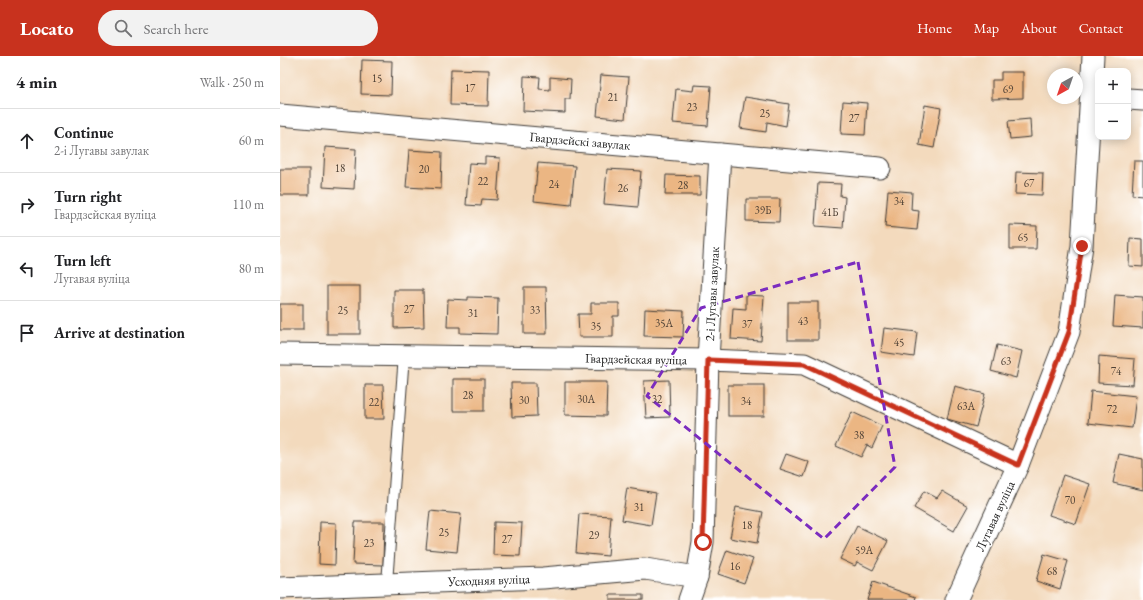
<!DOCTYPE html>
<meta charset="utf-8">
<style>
:root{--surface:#fff;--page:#f2f2f2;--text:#202124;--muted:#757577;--line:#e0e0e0;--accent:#c8321e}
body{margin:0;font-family:"EB Garamond",serif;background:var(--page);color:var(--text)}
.controls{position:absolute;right:12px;top:12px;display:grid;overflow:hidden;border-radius:8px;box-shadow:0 2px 10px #0003}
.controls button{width:36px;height:36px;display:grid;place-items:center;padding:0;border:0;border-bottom:1px solid var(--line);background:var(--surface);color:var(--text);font:20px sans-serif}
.compass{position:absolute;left:767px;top:12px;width:36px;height:36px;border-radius:50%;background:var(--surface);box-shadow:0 2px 10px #0003;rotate:220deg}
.stop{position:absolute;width:12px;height:12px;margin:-9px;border:3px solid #c8321e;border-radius:50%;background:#fff}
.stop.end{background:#c8321e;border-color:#fff;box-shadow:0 1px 4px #0008}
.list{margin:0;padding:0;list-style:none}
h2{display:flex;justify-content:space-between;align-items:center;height:52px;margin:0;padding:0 16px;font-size:17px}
h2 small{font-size:13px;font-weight:400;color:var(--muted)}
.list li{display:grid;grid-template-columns:26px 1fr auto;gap:12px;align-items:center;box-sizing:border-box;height:64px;padding:0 16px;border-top:1px solid var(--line)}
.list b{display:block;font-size:15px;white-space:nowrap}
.list p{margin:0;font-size:13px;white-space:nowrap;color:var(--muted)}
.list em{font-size:13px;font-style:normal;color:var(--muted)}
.icon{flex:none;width:22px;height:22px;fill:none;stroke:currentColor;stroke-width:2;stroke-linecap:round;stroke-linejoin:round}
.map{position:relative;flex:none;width:863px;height:544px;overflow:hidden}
header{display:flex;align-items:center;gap:24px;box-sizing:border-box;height:56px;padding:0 20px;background:var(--accent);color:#fff}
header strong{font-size:19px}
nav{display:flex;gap:22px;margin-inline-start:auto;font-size:14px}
.search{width:280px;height:36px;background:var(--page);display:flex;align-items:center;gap:10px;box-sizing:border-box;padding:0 14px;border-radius:22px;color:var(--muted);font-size:15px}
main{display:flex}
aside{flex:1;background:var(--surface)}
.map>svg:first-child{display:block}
</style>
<header>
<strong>Locato</strong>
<div class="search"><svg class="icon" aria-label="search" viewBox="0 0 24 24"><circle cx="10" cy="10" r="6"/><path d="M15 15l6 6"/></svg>Search here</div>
<nav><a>Home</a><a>Map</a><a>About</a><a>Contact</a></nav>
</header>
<main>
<aside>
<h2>4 min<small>Walk · 250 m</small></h2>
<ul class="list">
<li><svg class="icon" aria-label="ahead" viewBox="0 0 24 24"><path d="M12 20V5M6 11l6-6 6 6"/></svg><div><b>Continue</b><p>2-і Лугавы завулак</p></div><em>60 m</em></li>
<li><svg class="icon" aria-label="right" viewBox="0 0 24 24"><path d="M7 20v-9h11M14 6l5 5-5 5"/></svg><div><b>Turn right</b><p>Гвардзейская вуліца</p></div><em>110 m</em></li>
<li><svg class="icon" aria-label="left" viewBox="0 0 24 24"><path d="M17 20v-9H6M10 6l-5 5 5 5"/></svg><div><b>Turn left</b><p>Лугавая вуліца</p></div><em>80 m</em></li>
<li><svg class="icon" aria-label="arrive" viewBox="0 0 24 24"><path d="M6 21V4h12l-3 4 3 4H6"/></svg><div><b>Arrive at destination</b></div></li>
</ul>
</aside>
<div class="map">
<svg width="863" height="544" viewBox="0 0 863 544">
<rect width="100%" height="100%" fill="#fff"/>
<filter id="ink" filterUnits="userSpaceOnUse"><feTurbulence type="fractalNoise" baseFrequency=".025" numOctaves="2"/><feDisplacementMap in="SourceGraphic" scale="8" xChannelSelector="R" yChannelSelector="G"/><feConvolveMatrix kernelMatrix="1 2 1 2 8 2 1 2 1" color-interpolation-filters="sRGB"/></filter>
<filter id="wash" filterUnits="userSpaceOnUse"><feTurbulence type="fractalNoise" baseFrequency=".012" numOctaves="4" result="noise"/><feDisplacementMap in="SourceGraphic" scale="16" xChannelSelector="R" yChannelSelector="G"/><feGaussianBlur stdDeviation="0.9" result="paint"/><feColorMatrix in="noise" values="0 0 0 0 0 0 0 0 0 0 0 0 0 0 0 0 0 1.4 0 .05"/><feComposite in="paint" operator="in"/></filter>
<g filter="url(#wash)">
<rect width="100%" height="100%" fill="#f3dabd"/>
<g id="blocks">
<g fill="#ebb683">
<polygon points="82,4 112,5 111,39 81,38"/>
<polygon points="171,13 209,14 208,50 170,49"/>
<polygon points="721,16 743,16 743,42 712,43 712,24 721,24"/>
<polygon points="321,19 349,21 345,63 317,60"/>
<polygon points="244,20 260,21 259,33 270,34 270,21 291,23 290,43 285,43 285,57 243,55"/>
<polygon points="414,29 431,30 428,70 393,67 396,33 413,35"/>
<polygon points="465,41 509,48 506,70 487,66 486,76 460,72"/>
<polygon points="563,45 587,47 585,79 561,78"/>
<polygon points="645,49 661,52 654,92 639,89"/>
<polygon points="750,63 751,81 730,83 728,65"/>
<polygon points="45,91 76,93 74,133 43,131"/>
<polygon points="129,94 162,96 161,133 126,131"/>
<polygon points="205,101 220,102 217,144 202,143 201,150 186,149 189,107 205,108"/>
<polygon points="854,105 863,105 863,140 852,139"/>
<polygon points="258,107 295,110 291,149 254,145"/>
<rect x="0" y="113" width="29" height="26"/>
<polygon points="327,113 361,115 358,151 324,148"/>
<polygon points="736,116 763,117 762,139 735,138"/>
<polygon points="386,119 420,120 420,139 385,139"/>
<polygon points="538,127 561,128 560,140 565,141 563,172 535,170"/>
<polygon points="608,134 632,136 631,154 639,155 637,174 605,171"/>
<polygon points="466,143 500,143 499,166 466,165"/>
<polygon points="730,169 757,170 756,193 730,193"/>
<polygon points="850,182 863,183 863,211 849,210"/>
<rect x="47" y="230" width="33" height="48"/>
<polygon points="244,231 266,231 267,278 244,278"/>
<polygon points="114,234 143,234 144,271 114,272"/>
<polygon points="466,239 484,240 481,285 451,283 453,252 466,253"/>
<polygon points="835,239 863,241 863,272 833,270"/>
<polygon points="188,241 218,242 217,278 180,277 180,271 167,271 168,243 188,244"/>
<rect x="508" y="246" width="30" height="38"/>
<polygon points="311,247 339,247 339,260 333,260 333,281 299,281 298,258 311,258"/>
<rect x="0" y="248" width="23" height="26"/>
<polygon points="365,253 404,255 403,281 364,280"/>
<polygon points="604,272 637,276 634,301 601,296"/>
<polygon points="717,289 742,295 736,322 711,315"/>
<polygon points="819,300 855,303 853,329 818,327"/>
<rect x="173" y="323" width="31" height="32"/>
<polygon points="389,324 390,361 366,362 364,325"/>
<polygon points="285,326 327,326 326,360 285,359"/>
<polygon points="231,327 256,327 257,360 232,361"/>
<polygon points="85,329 103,329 104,363 85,363"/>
<rect x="448" y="329" width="36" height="31"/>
<polygon points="675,330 705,338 696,371 667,363"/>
<polygon points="811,335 856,340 852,372 808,367"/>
<polygon points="572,356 602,370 592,392 587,389 581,401 556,390"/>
<polygon points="506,398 529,406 524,421 500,413"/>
<polygon points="839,398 863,403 863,434 833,427"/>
<polygon points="783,419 810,428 796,468 769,459"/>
<polygon points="347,432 376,437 371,469 342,464"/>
<polygon points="644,435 657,442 662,435 688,450 674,475 634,452"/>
<polygon points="456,451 483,456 477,487 450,482"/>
<polygon points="150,455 181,458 177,496 146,493"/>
<polygon points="299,458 331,460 328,500 296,497"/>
<polygon points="40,466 56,467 55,509 39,508"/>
<polygon points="75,466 104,466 103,509 73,508"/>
<polygon points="214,466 242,467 240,500 213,499"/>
<polygon points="577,470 608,485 593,514 577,506 575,510 560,503"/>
<polygon points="447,494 473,503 464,527 438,518"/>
<polygon points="764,498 788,505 780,533 756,525"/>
<polygon points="593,526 636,541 635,544 587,544"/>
<rect x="330" y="539" width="33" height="5"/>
</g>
</g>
</g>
<g filter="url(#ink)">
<use href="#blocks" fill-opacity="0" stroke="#3c3834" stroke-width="1"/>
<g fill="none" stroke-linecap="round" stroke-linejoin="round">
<g stroke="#3c3834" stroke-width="12">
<polyline id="lane" points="107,527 124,299"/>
</g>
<g stroke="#3c3834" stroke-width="23">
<g id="street">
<polyline points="848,43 863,44"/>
<polyline points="0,59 600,112"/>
<polyline points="0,298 428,304 524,308 738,409"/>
<polyline points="0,532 263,522 365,513 417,521"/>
<polyline points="409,544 417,521 423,486 428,304 440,98"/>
<polyline points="676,544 738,409 789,276 802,190 813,0"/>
</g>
</g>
<use href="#lane" stroke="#fff" stroke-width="10"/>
<use href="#street" stroke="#fff" stroke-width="21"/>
</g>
</g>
<g fill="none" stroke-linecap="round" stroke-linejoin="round" filter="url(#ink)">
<polyline stroke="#c8321e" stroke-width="5" points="423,486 428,304 524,308 738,409 789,276 802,190"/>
</g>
<path fill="none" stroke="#7b2cbf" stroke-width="3" stroke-dasharray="8 5" stroke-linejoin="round" d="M578 206 615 411 544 483 367 340 421 252Z"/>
<g text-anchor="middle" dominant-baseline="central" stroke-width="3" stroke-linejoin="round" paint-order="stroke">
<g font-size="11" fill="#504236">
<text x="97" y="22">15</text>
<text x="190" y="32">17</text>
<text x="728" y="33">69</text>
<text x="333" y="41">21</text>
<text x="412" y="51">23</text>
<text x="485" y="57">25</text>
<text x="574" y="62">27</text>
<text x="60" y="112">18</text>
<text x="144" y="113">20</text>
<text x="203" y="125">22</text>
<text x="749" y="127">67</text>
<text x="274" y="128">24</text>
<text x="403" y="129">28</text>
<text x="343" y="132">26</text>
<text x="619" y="145">34</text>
<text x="483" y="154">39Б</text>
<text x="550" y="156">41Б</text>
<text x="743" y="181">65</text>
<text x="129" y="253">27</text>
<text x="63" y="254">25</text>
<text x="255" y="254">33</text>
<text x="193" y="257">31</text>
<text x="523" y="265">43</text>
<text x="384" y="267">35А</text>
<text x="467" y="268">37</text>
<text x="316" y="270">35</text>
<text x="619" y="286">45</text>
<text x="726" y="305">63</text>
<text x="836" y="315">74</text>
<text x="188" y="339">28</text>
<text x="306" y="343">30А</text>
<text x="377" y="343">32</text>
<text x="244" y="344">30</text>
<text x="466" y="345">34</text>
<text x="94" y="346">22</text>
<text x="686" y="350">63А</text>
<text x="832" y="353">72</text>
<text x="579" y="379">38</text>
<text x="790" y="444">70</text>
<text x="359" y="451">31</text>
<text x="467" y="469">18</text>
<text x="164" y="476">25</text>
<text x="314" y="479">29</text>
<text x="227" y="483">27</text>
<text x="89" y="487">23</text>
<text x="584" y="494">59А</text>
<text x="455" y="510">16</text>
<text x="772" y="515">68</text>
</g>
<g font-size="13" fill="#1c1c1c" stroke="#fff">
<text transform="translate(300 85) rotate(5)">Гвардзейскі завулак</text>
<text transform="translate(432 238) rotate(-87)">2-і Лугавы завулак</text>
<text transform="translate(356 303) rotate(1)">Гвардзейская вуліца</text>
<text transform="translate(715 460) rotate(-65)">Лугавая вуліца</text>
<text transform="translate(209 524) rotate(-2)">Усходняя вуліца</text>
</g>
</g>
</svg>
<div class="controls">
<button>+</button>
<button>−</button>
</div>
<svg class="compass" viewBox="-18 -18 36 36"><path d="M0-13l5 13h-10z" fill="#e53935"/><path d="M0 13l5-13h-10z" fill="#757577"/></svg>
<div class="stop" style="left:423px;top:486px"></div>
<div class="stop end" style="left:802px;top:190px"></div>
</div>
</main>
